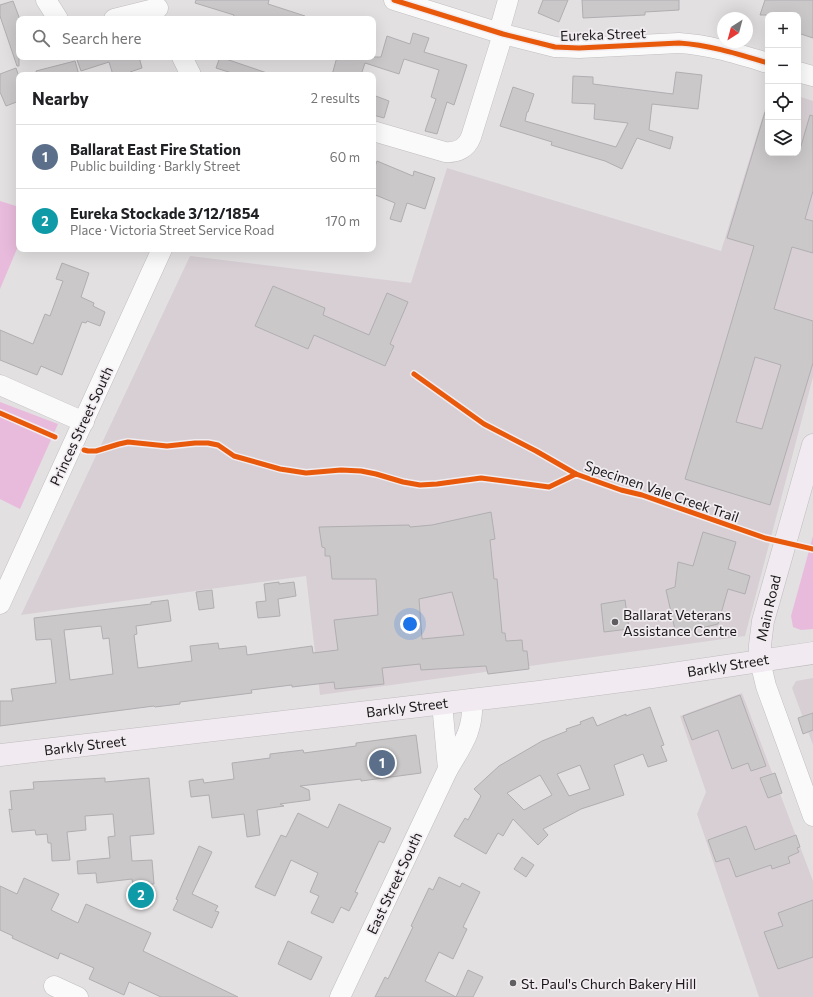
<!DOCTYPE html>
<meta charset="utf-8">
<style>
:root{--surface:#fff;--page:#f6f6f6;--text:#202124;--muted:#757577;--line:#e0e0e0;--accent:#605e60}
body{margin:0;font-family:Commissioner,sans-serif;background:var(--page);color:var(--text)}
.controls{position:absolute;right:12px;top:12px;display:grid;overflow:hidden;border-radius:8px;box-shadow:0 4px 16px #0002}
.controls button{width:36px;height:36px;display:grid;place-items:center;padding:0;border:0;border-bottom:1px solid var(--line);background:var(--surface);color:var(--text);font:20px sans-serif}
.compass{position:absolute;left:717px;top:12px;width:36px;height:36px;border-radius:50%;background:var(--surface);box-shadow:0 4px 16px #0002;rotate:216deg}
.you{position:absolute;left:410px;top:624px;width:14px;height:14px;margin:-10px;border:3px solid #fff;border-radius:50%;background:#1a73e8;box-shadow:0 0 0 6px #1a73e833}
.badge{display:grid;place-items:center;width:26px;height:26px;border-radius:50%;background:var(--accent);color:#fff;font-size:13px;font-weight:700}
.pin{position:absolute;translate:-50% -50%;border:2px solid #fff;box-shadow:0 1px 4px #0006}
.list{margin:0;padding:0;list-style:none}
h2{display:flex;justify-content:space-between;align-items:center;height:52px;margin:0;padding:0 16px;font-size:17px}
h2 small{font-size:13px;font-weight:400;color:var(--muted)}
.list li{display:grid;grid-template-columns:26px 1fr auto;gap:12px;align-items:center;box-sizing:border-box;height:64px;padding:0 16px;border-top:1px solid var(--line)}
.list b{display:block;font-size:15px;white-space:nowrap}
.list p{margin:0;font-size:13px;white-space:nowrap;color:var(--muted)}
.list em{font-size:13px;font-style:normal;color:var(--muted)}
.icon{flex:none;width:22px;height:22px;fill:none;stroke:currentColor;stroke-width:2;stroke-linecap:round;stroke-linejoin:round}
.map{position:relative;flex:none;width:813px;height:997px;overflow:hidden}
.search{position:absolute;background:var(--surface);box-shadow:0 4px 16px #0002;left:16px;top:16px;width:360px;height:44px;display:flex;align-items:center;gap:10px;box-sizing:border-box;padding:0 14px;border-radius:8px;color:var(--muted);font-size:15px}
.panel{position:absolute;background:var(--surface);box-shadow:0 4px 16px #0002;left:16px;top:72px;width:360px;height:180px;border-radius:8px}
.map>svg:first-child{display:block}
</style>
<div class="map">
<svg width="813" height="997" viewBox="0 0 813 997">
<rect width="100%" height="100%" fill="#e3e0e2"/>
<g fill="#d7cfd4">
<polygon points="798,96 813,101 813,377 745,636 320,695 306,576 21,615 190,256 411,283 447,168 721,251 768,99 768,153 798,153"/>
<polygon points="813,678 813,745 792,688 796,681"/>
<polygon points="742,693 813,881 813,997 759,997 697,814 706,792 680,716"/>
</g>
<g fill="#e8bbdc">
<polygon points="0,201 19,207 19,244 0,289"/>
<polygon points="0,402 58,424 20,509 0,499"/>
<polygon points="813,536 813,629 801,630 793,627 791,616"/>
</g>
<g fill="#cbc8ca" stroke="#b0aeb0" fill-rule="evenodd">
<polygon points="196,0 269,0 268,4 305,16 304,19 233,19 234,15 195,3"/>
<polygon points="543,0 568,0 559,22 538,13"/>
<polygon points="582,0 679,0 679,10 645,12 645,15 583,18"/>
<polygon points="765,0 813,0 813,38 798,33 798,15 760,15"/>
<polygon points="13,1 19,17 19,66 17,66 0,16 0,5"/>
<polygon points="413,33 429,38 424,52 467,65 454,105 447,102 437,134 425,131 436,99 431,97 439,70 404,59 399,74 365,63 361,75 332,75 337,57 381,57 387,36 410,44"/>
<polygon points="76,57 139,57 142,68 130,72 131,75 113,75 109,62 81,71"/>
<polygon points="220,57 267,73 267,75 238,75 216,68"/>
<polygon points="75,61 79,75 37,75 36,71"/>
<polygon points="16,68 19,77 19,101 6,106 0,92 0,74"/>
<polygon points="676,72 702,75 698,109 652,104 649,130 673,137 670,149 637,138 622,169 605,161 551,145 552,142 500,126 513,87 534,94 528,112 527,112 525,121 616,147 628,123 594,119 595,104 572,103 573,76 593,77 593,84 673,94"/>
<polygon points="373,95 389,101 384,118 373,115"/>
<path d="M765 112H768V153H799L810 115 813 116V191L805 219 813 221V253L792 247 774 309 813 321V363L770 505 685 479 754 246 727 238ZM755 357 781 365 762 429 736 422Z"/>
<polygon points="377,161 413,176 414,171 435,178 425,209 407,203 401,222 390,219 395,203 373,194 373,172"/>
<polygon points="62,263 89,273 81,297 94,303 93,306 105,312 100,326 87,321 86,323 82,322 62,375 41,366 37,375 0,360 0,330 33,344 45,314 50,316 63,281 56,279"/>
<polygon points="273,286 325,308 323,315 369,335 387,293 408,302 390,344 394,346 385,366 314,335 308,349 255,326"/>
<path d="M491 512 495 539 490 540 494 579H497L502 633H505L506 641 522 640 523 651H527L529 669 488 674 486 666 421 670 420 664 382 668 384 684 335 689 334 682 292 687V685L251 690 252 693 180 702V704L155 707 154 706 0 726V701H13L11 689 56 683 51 639 36 640 34 618 151 604V602L168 600 171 621 136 626 137 634 134 635 138 668 192 661 190 646 218 643 219 649 246 646 247 655 312 646 313 653 338 650 334 620 378 615 376 579H332L330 556H325V548L322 547 319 527 409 525 410 527 432 525ZM452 592 464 635 422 639 419 599ZM101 626 103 639 109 638 113 674 70 680 64 630Z"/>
<polygon points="703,532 736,542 728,569 750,576 745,594 728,589 718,624 676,634 666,590 675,587 678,562 693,566"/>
<polygon points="279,582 279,584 294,582 296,596 278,599 280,616 258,618 256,602 266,601 264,584"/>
<polygon points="212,590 214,608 199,610 196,592"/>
<polygon points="625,600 629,629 604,632 601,604"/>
<polygon points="740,695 766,766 751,771 748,763 732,769 718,730 692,740 683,716"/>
<path d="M650 707 664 745 661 746 667 761 648 767 643 754 614 765 624 795 581 809 543 829 548 835 538 845 513 819 503 836 498 833 486 854 454 836 465 818 468 820 481 796 474 789 499 766 542 741 567 731 566 729 581 724 580 722 593 717 597 726 626 714V716ZM580 765 590 789 569 796 557 774ZM540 775 552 795 524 810 507 793Z"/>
<polygon points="813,713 813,730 803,734 798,718"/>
<polygon points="416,735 421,773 361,781 361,779 300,786 309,790 310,800 280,804 284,806 257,810 260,835 247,837 244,814 212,818 209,795 191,797 189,781 203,779 204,783 234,779 232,763 270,758 270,754 303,750 304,753 356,746 356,743"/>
<polygon points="775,773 782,793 768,798 760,778"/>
<polygon points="105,778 105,782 149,778 154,834 130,836 132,861 152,860 154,884 133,886 132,879 97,883 96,873 78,874 77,861 110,858 108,837 115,836 113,814 85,816 86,830 67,832 70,860 52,861 51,843 48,843 47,834 36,835 35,830 12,832 9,809 12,810 10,791 34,789 33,782"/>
<polygon points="339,804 391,828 384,843 379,841 355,892 358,893 349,911 341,907 333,923 311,913 319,896 310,892 318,873 291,860 275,896 255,887 281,835 286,837 298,813 328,828"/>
<polygon points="746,826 755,850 796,835 800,847 797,848 799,852 788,857 790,863 772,869 771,865 736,877 729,858 716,862 708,840"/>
<polygon points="199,846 212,852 192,894 218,906 215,911 219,912 212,928 173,910 178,900 176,899"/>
<polygon points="522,857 534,865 526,877 514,869"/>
<polygon points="439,877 460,887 462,883 480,892 463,927 467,929 453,959 439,952 425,981 456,997 468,970 483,977 473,997 375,997 385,977 388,979 413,927 411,926 429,888 433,890"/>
<polygon points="24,878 59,894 51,910 78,923 86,904 151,933 143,951 238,997 161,997 129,982 124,995 89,979 94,968 60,953 58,959 12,938 13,936 0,930 0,886 17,894"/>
<polygon points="813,900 813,957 778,969 764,932 783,926 778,913"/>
<polygon points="288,941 322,957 311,980 278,964"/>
</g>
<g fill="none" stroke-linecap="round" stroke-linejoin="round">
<g stroke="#c0bec0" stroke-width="21">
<g id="minor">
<polyline points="46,0 58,19"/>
<path d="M394 0 503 34 555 47 579 48 679 43C710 45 738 54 768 63"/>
<polyline points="114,19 158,8"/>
<polyline points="499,32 508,0"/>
<polyline points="182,57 191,75"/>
<polyline points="798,72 813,76"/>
<path d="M373 131 445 152C457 153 467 148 471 137L503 34"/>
<polyline points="0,385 84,422"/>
<polyline points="0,604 162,249"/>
<polyline points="760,661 766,686 813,816"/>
<polyline points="442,703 448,769"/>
<polyline points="54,986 78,997"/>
<path d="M340 997 448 769C463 744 474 730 472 699"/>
</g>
</g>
<g stroke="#bebdbe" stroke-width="23">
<g id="major">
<polyline points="760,661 760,645 763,621 813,445"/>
<polyline points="0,755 539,692 652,677 813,653"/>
</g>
</g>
<use href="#minor" stroke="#fbfafb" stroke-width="20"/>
<use href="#major" stroke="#f1eaf0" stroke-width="22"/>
<g stroke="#f1ecf0" stroke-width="8">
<g id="cycleway">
<path d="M394 0 503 34 555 47 579 48 679 43C710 45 738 54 768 63"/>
<polyline points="414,374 484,424 536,451 576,474"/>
<polyline points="0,413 55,437"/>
<polyline points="84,450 88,451 96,451 119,444 128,442 167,446 195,443 208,443 218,445 234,456 280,469 306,473 341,470 361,471 376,474 403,482 420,485 437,484 481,478 549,487 576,474 621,490 642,495 765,538 813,549"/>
</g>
</g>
<use href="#cycleway" stroke="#e8590c" stroke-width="5"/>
</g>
<g fill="#605e60" stroke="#f1ecf0" stroke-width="1.5">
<circle cx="615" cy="622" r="4"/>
<circle cx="513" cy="983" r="4"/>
</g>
<g text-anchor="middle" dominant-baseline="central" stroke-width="3.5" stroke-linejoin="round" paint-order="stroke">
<g font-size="14" fill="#1a181a" stroke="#f1ecf0">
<text transform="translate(603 34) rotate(-2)">Eureka Street</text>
<text transform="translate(81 426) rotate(-65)">Princes Street South</text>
<text transform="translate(662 491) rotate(19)">Specimen Vale Creek Trail</text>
<text transform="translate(768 608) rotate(-77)">Main Road</text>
<text transform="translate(728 665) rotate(-9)">Barkly Street</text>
<text transform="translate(407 707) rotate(-7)">Barkly Street</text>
<text transform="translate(85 745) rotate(-7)">Barkly Street</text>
<text transform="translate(394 883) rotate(-65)">East Street South</text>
</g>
<g font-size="14" fill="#1a181a" stroke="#f1ecf0" text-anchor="start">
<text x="623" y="614">Ballarat Veterans<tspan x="623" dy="16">Assistance Centre</tspan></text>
<text x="521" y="983">St. Paul's Church Bakery Hill</text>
</g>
</g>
</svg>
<div class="controls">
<button>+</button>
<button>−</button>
<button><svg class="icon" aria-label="locate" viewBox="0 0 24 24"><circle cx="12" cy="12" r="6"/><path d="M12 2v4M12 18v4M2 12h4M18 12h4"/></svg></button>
<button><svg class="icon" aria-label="layers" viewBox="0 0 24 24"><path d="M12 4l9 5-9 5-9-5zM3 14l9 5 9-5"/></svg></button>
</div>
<svg class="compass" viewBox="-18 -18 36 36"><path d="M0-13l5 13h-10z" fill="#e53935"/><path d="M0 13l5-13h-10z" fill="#757577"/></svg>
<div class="you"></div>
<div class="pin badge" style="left:382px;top:763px;background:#5c6f8a">1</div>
<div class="pin badge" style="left:141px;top:895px;background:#0f9aa8">2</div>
<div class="search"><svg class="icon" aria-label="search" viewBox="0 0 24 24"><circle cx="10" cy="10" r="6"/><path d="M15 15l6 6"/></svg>Search here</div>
<section class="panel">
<h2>Nearby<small>2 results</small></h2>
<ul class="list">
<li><span class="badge" style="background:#5c6f8a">1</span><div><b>Ballarat East Fire Station</b><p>Public building · Barkly Street</p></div><em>60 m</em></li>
<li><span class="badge" style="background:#0f9aa8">2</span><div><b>Eureka Stockade 3/12/1854</b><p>Place · Victoria Street Service Road</p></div><em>170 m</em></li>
</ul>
</section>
</div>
